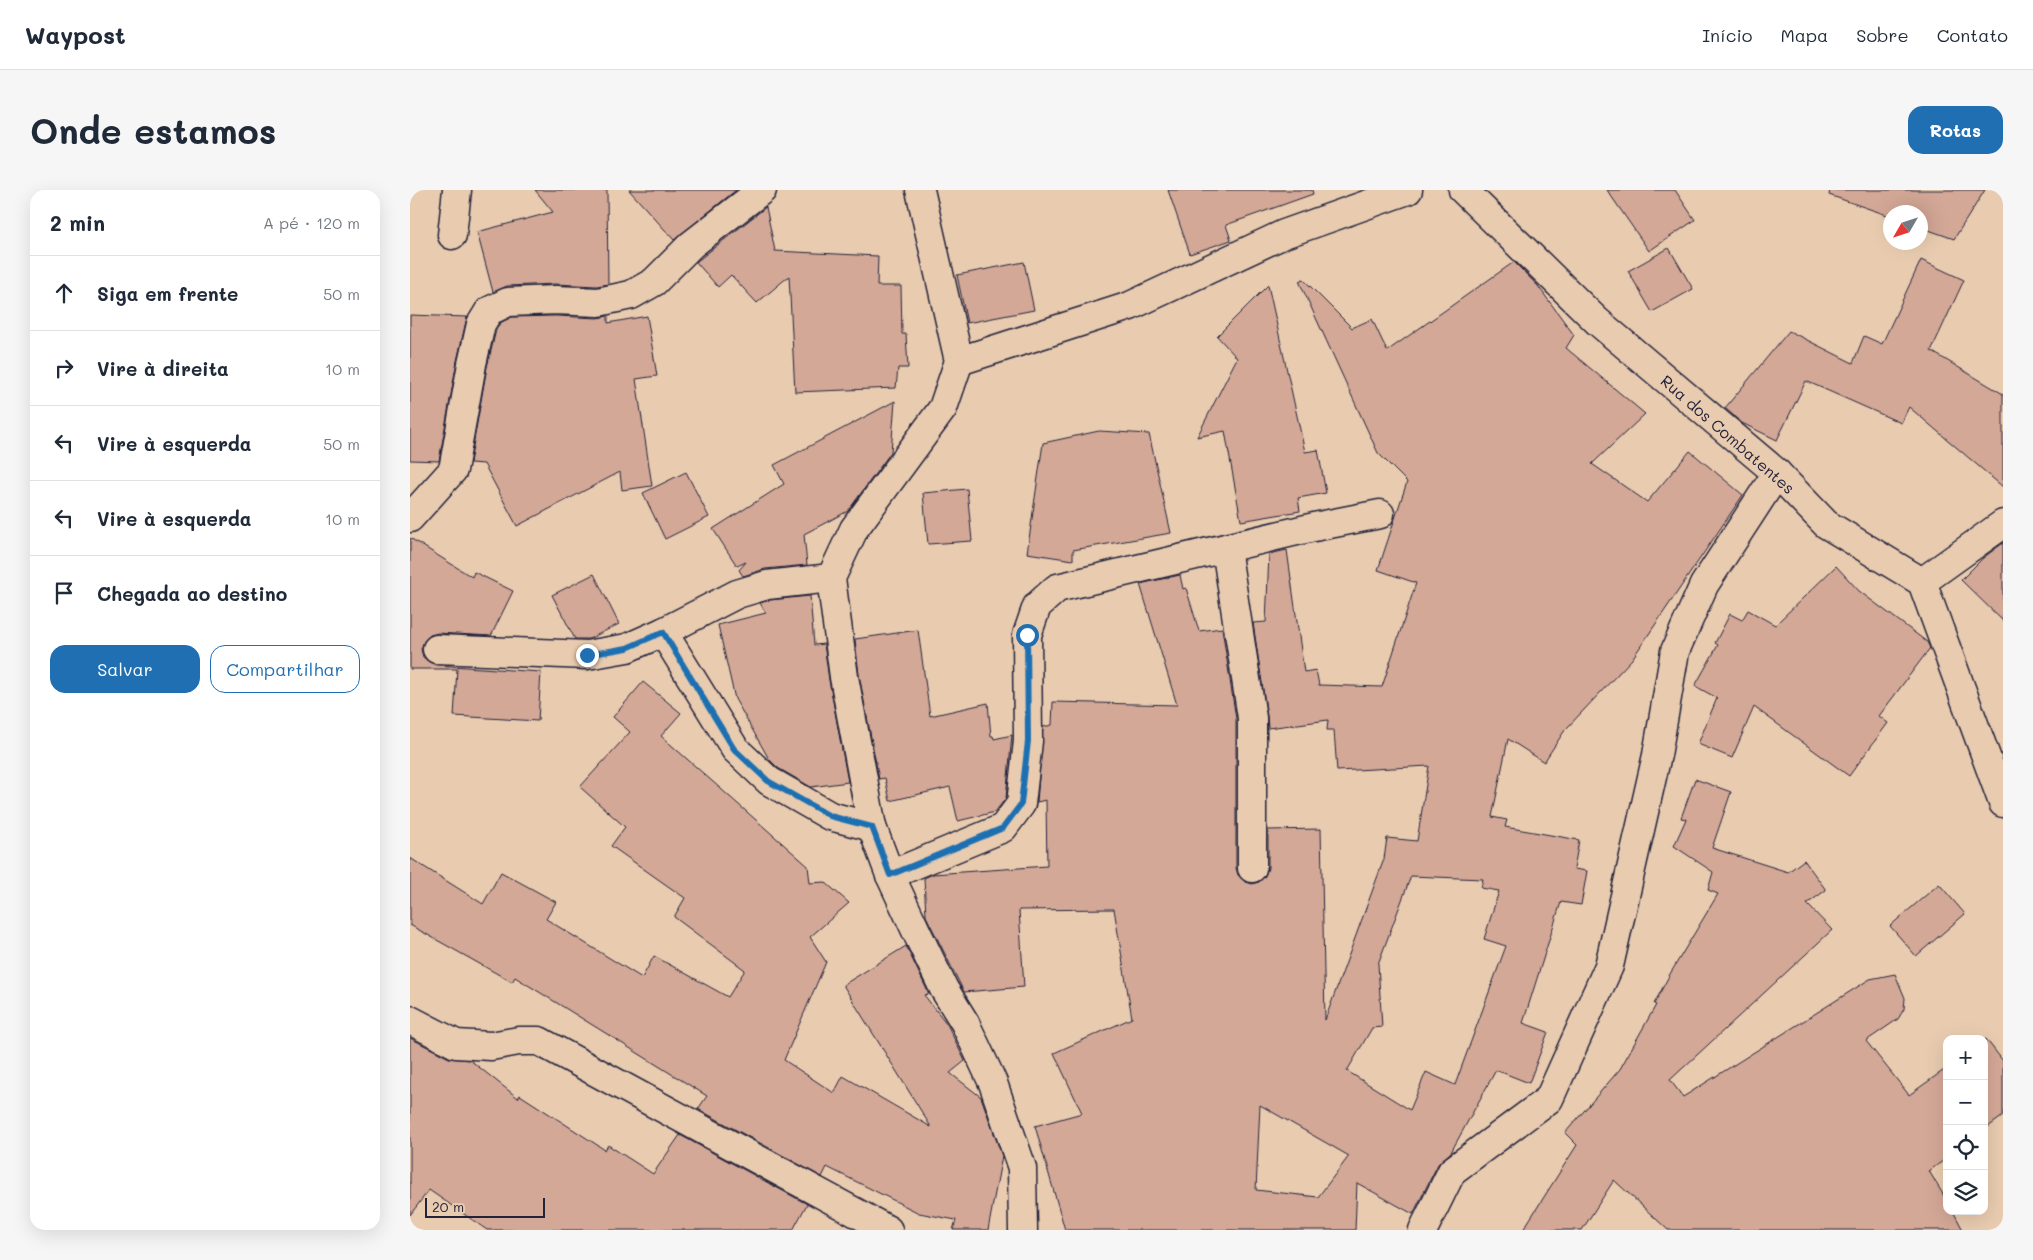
<!DOCTYPE html>
<html lang="pt">
<meta charset="utf-8">
<style>
:root{--surface:#fff;--page:#f6f6f7;--text:#1f2937;--muted:#747a83;--line:#e0e1e3;--accent:#1f6fb2}
body{margin:0;font-family:Mali,sans-serif;background:var(--page);color:var(--text)}
.controls{position:absolute;right:15px;bottom:15px;display:grid;overflow:hidden;border-radius:10px;box-shadow:0 5px 20px #0002}
.controls button{width:45px;height:45px;display:grid;place-items:center;padding:0;border:0;border-bottom:1px solid var(--line);background:var(--surface);color:var(--text);font:25px sans-serif}
.compass{position:absolute;left:1473px;top:15px;width:45px;height:45px;border-radius:50%;background:var(--surface);box-shadow:0 5px 20px #0002;rotate:231deg}
.scale{position:absolute;left:15px;bottom:12px;width:120px;box-sizing:border-box;padding-left:5px;border:2px solid #22223b;border-top:0;font-size:14px;line-height:18px;white-space:nowrap;color:#22223b;-webkit-text-stroke:4px #e9ccb0;paint-order:stroke}
.stop{position:absolute;width:15px;height:15px;margin:-11px;border:4px solid #1f6fb2;border-radius:50%;background:#fff}
.stop.end{background:#1f6fb2;border-color:#fff;box-shadow:0 1px 5px #0008}
.list{margin:0;padding:0;list-style:none}
h2{display:flex;justify-content:space-between;align-items:center;height:65px;margin:0;padding:0 20px;font-size:21px}
h2 small{font-size:16px;font-weight:400;color:var(--muted)}
.list li{display:grid;grid-template-columns:32px 1fr auto;gap:15px;align-items:center;box-sizing:border-box;height:75px;padding:0 20px;border-top:1px solid var(--line)}
.list b{display:block;font-size:19px;white-space:nowrap}
.list em{font-size:16px;font-style:normal;color:var(--muted)}
.actions{display:flex;gap:10px;padding:15px 20px}
.actions a{flex:1;padding:11px 0;border:1px solid var(--accent);border-radius:15px;text-align:center;font-size:18px;color:var(--accent)}
.actions .main{background:var(--accent);color:#fff}
.icon{flex:none;width:28px;height:28px;fill:none;stroke:currentColor;stroke-width:2;stroke-linecap:round;stroke-linejoin:round}
.map{position:relative;flex:none;width:1593px;height:1040px;overflow:hidden;border-radius:15px}
header{display:flex;align-items:center;gap:30px;box-sizing:border-box;height:70px;padding:0 25px;background:var(--surface);border-bottom:1px solid var(--line)}
header strong{font-size:24px}
nav{display:flex;gap:28px;margin-inline-start:auto;font-size:18px}
.intro{display:flex;align-items:center;justify-content:space-between;box-sizing:border-box;height:120px;padding:0 30px}
h1{margin:0;font-size:35px}
.button{padding:12px 22px;border-radius:15px;background:var(--accent);color:#fff;font-size:18px;font-weight:700}
main{display:flex;gap:30px;padding:0 30px}
aside{flex:1;background:var(--surface);border-radius:15px;box-shadow:0 5px 20px #0002}
.map>svg:first-child{display:block}
</style>
<header>
<strong>Waypost</strong>
<nav><a>Início</a><a>Mapa</a><a>Sobre</a><a>Contato</a></nav>
</header>
<div class="intro"><h1>Onde estamos</h1><a class="button">Rotas</a></div>
<main>
<aside>
<h2>2 min<small>A pé · 120 m</small></h2>
<ul class="list">
<li><svg class="icon" aria-label="ahead" viewBox="0 0 24 24"><path d="M12 20V5M6 11l6-6 6 6"/></svg><div><b>Siga em frente</b></div><em>50 m</em></li>
<li><svg class="icon" aria-label="right" viewBox="0 0 24 24"><path d="M7 20v-9h11M14 6l5 5-5 5"/></svg><div><b>Vire à direita</b></div><em>10 m</em></li>
<li><svg class="icon" aria-label="left" viewBox="0 0 24 24"><path d="M17 20v-9H6M10 6l-5 5 5 5"/></svg><div><b>Vire à esquerda</b></div><em>50 m</em></li>
<li><svg class="icon" aria-label="left" viewBox="0 0 24 24"><path d="M17 20v-9H6M10 6l-5 5 5 5"/></svg><div><b>Vire à esquerda</b></div><em>10 m</em></li>
<li><svg class="icon" aria-label="arrive" viewBox="0 0 24 24"><path d="M6 21V4h12l-3 4 3 4H6"/></svg><div><b>Chegada ao destino</b></div></li>
</ul>
<div class="actions"><a class="main">Salvar</a><a>Compartilhar</a></div>
</aside>
<div class="map">
<svg width="1593" height="1040" viewBox="0 0 1593 1040">
<rect width="100%" height="100%" fill="#e9ccb0"/>
<filter id="ink" filterUnits="userSpaceOnUse"><feTurbulence type="fractalNoise" baseFrequency=".02" numOctaves="2"/><feDisplacementMap in="SourceGraphic" scale="10" xChannelSelector="R" yChannelSelector="G"/><feConvolveMatrix kernelMatrix="1 2 1 2 8 2 1 2 1" color-interpolation-filters="sRGB"/></filter>
<g filter="url(#ink)">
<g fill="#d4a897" stroke="#22223b" fill-rule="evenodd">
<polygon points="125,0 197,0 198,94 187,96 145,94 97,96 83,102 67,42 143,22"/>
<polygon points="219,0 326,0 264,50"/>
<polygon points="758,0 902,0 903,4 816,35 821,50 780,64"/>
<polygon points="1197,0 1265,0 1285,30 1239,61"/>
<polygon points="1420,0 1575,0 1544,49 1510,37 1510,22 1480,22 1480,26 1419,5"/>
<polygon points="356,17 365,61 468,66 467,96 491,96 492,144 496,144 498,178 488,178 486,198 385,202 379,86 347,113 321,85 308,97 286,72"/>
<polygon points="1259,58 1283,99 1242,122 1218,81"/>
<polygon points="1511,70 1554,90 1521,161 1593,204 1593,297 1499,217 1491,233 1396,191 1367,250 1332,233 1315,218 1379,141 1443,173 1454,146 1472,154"/>
<polygon points="614,72 624,120 557,133 547,85"/>
<path d="M1104 72 1128 96 1164 145 1156 158 1235 224 1182 274 1237 312 1280 261 1333 305 1222 469 1155 540 1134 572 1098 549 1082 627 1097 630 1095 637 1169 650 1164 679 1177 681 1171 715 1151 712 1113 833 1138 842 1119 893 1086 880 1041 962 1028 974 1003 1024 947 993 945 1040H655L625 936 672 923 644 863 722 828 704 719 609 720 614 797 554 802 516 726 514 688 523 684 637 676 636 610 627 612 633 537 642 535 643 512 767 515 730 394 770 385 773 399 776 398 789 441 812 438 826 529V678L828 685 834 691 842 694 849 692 855 686 858 678V640L911 639 915 830 974 669 977 648 1007 651 1019 576 927 581 924 540H917L918 530 858 538 857 526 843 433 856 432 859 364 877 360 894 482 906 480 909 495 972 497 1006 393 968 380 997 292 968 263 889 91 893 89 942 138 962 129 977 161ZM1001 686 1073 689 1071 698 1089 701 1074 749 1096 756 1045 895 1016 882 1000 920 937 881 962 838 972 837 968 774ZM850 915 939 966 908 1007 846 1000Z"/>
<polygon points="858,95 895,262 908,260 916,303 888,308 890,321 831,331 815,241 787,247 827,168 807,146"/>
<polygon points="0,125 57,127 47,171 29,271 0,270"/>
<polygon points="146,126 187,128 198,126 198,133 237,126 247,186 226,189 242,296 212,300 210,282 107,336 74,274 60,273 77,177 86,140 90,133 102,127"/>
<polygon points="485,211 481,262 438,321 394,344 397,375 355,379 333,386 329,380 336,372 327,376 303,339 374,294 364,275"/>
<polygon points="689,241 739,244 761,343 663,360 663,370 617,363 633,253"/>
<polygon points="276,282 299,327 255,349 233,303"/>
<polygon points="557,299 562,351 518,354 513,303"/>
<polygon points="0,348 62,387 64,382 103,401 81,446 28,443 20,445 14,451 11,459 13,467 19,472 26,475 131,482 128,531 44,526 47,479 0,479"/>
<polygon points="1593,353 1593,431 1551,390 1573,368"/>
<polygon points="1426,376 1449,401 1517,452 1520,458 1469,526 1478,533 1439,586 1344,517 1322,568 1288,554 1307,508 1285,496 1308,455 1305,453 1320,424 1332,430 1338,420 1365,435"/>
<polygon points="184,384 209,434 179,449 165,449 142,405"/>
<polygon points="400,406 404,455 414,454 419,490 438,592 401,597 368,578 359,569 325,509 308,435 356,423 350,413 360,410"/>
<polygon points="508,440 520,526 578,513 581,546 583,546 584,549 602,545 596,608 585,622 548,631 540,597 480,611 475,588 469,589 449,485 445,449"/>
<polygon points="233,492 271,523 251,546 398,676 400,693 415,692 439,713 400,747 416,772 374,870 424,903 433,886 521,937 433,795 496,756 519,804 514,805 537,834 555,871 540,883 571,907 592,966 578,1040 543,1040 546,1030 509,1023 417,977 412,987 288,919 297,906 105,787 102,792 0,735 0,668 73,714 91,682 146,712 136,729 232,788 244,766 318,807 335,780 264,727 275,708 201,656 215,637 170,597 220,542 203,527"/>
<polygon points="1285,589 1321,602 1302,658 1378,682 1394,670 1416,700 1397,714 1422,740 1260,890 1273,907 1460,789 1485,784 1495,808 1494,819 1488,829 1456,851 1499,905 1537,878 1537,968 1519,981 1537,1011 1537,1021 1543,1021 1553,1040 1258,1040 1204,990 1172,1040 1113,1040 1167,955 1155,943 1210,879 1246,815 1244,814 1260,784 1308,704 1298,700 1303,682 1264,656 1276,629 1271,628"/>
<polygon points="1529,694 1555,724 1506,766 1480,736"/>
<polygon points="0,848 39,868 60,870 108,908 110,905 195,960 198,955 243,984 270,945 397,1014 383,1040 77,1040 19,1000 0,1025"/>
<polygon points="1576,849 1593,871 1593,926 1574,940 1574,850"/>
</g>
<g fill="none" stroke-linecap="round" stroke-linejoin="round">
<g stroke="#22223b" stroke-width="31">
<g id="minor">
<polyline points="510,0 549,171 533,218 444,339 421,388 434,487 462,637 480,685 508,745 534,799 555,833 583,893 612,978 613,1040"/>
<polyline points="1053,0 1187,131 1367,283 1416,334 1512,392 1593,613"/>
<polyline points="42,45 47,0"/>
<polyline points="549,171 720,116 874,44 998,0"/>
<polyline points="0,328 43,280 62,174 71,134 79,121 98,112 146,110 188,112 221,105 244,92 281,55 352,0"/>
<polyline points="816,358 842,528 842,678"/>
<polyline points="1512,392 1593,334"/>
<polyline points="253,442 325,559 359,591 420,626 462,637"/>
<polyline points="27,459 177,465 217,458 253,442 327,404 357,395 421,388"/>
<polyline points="480,685 593,638 611,614 618,551 617,445 627,416 647,398 904,337 970,324"/>
<polyline points="0,830 46,854 81,856 109,851 129,851 478,1040"/>
<polyline points="1013,1040 1042,981 1139,909 1199,776 1247,565 1265,461 1294,395 1367,283"/>
</g>
</g>
<use href="#minor" stroke="#e9ccb0" stroke-width="28"/>
</g>
</g>
<g fill="none" stroke-linecap="round" stroke-linejoin="round" filter="url(#ink)">
<polyline stroke="#1f6fb2" stroke-width="6" points="177,465 217,458 253,442 324,559 358,591 420,626 462,637 480,685 593,638 611,614 618,551 617,445"/>
</g>
<g text-anchor="middle" dominant-baseline="central" stroke-width="4" stroke-linejoin="round" paint-order="stroke">
<g font-size="16" fill="#22223b" stroke="#e9ccb0">
<text transform="translate(1318 244) rotate(41)">Rua dos Combatentes</text>
</g>
</g>
</svg>
<div class="controls">
<button>+</button>
<button>−</button>
<button><svg class="icon" aria-label="locate" viewBox="0 0 24 24"><circle cx="12" cy="12" r="6"/><path d="M12 2v4M12 18v4M2 12h4M18 12h4"/></svg></button>
<button><svg class="icon" aria-label="layers" viewBox="0 0 24 24"><path d="M12 4l9 5-9 5-9-5zM3 14l9 5 9-5"/></svg></button>
</div>
<svg class="compass" viewBox="-18 -18 36 36"><path d="M0-13l5 13h-10z" fill="#e53935"/><path d="M0 13l5-13h-10z" fill="#747a83"/></svg>
<div class="scale">20 m</div>
<div class="stop" style="left:617px;top:445px"></div>
<div class="stop end" style="left:177px;top:465px"></div>
</div>
</main>
